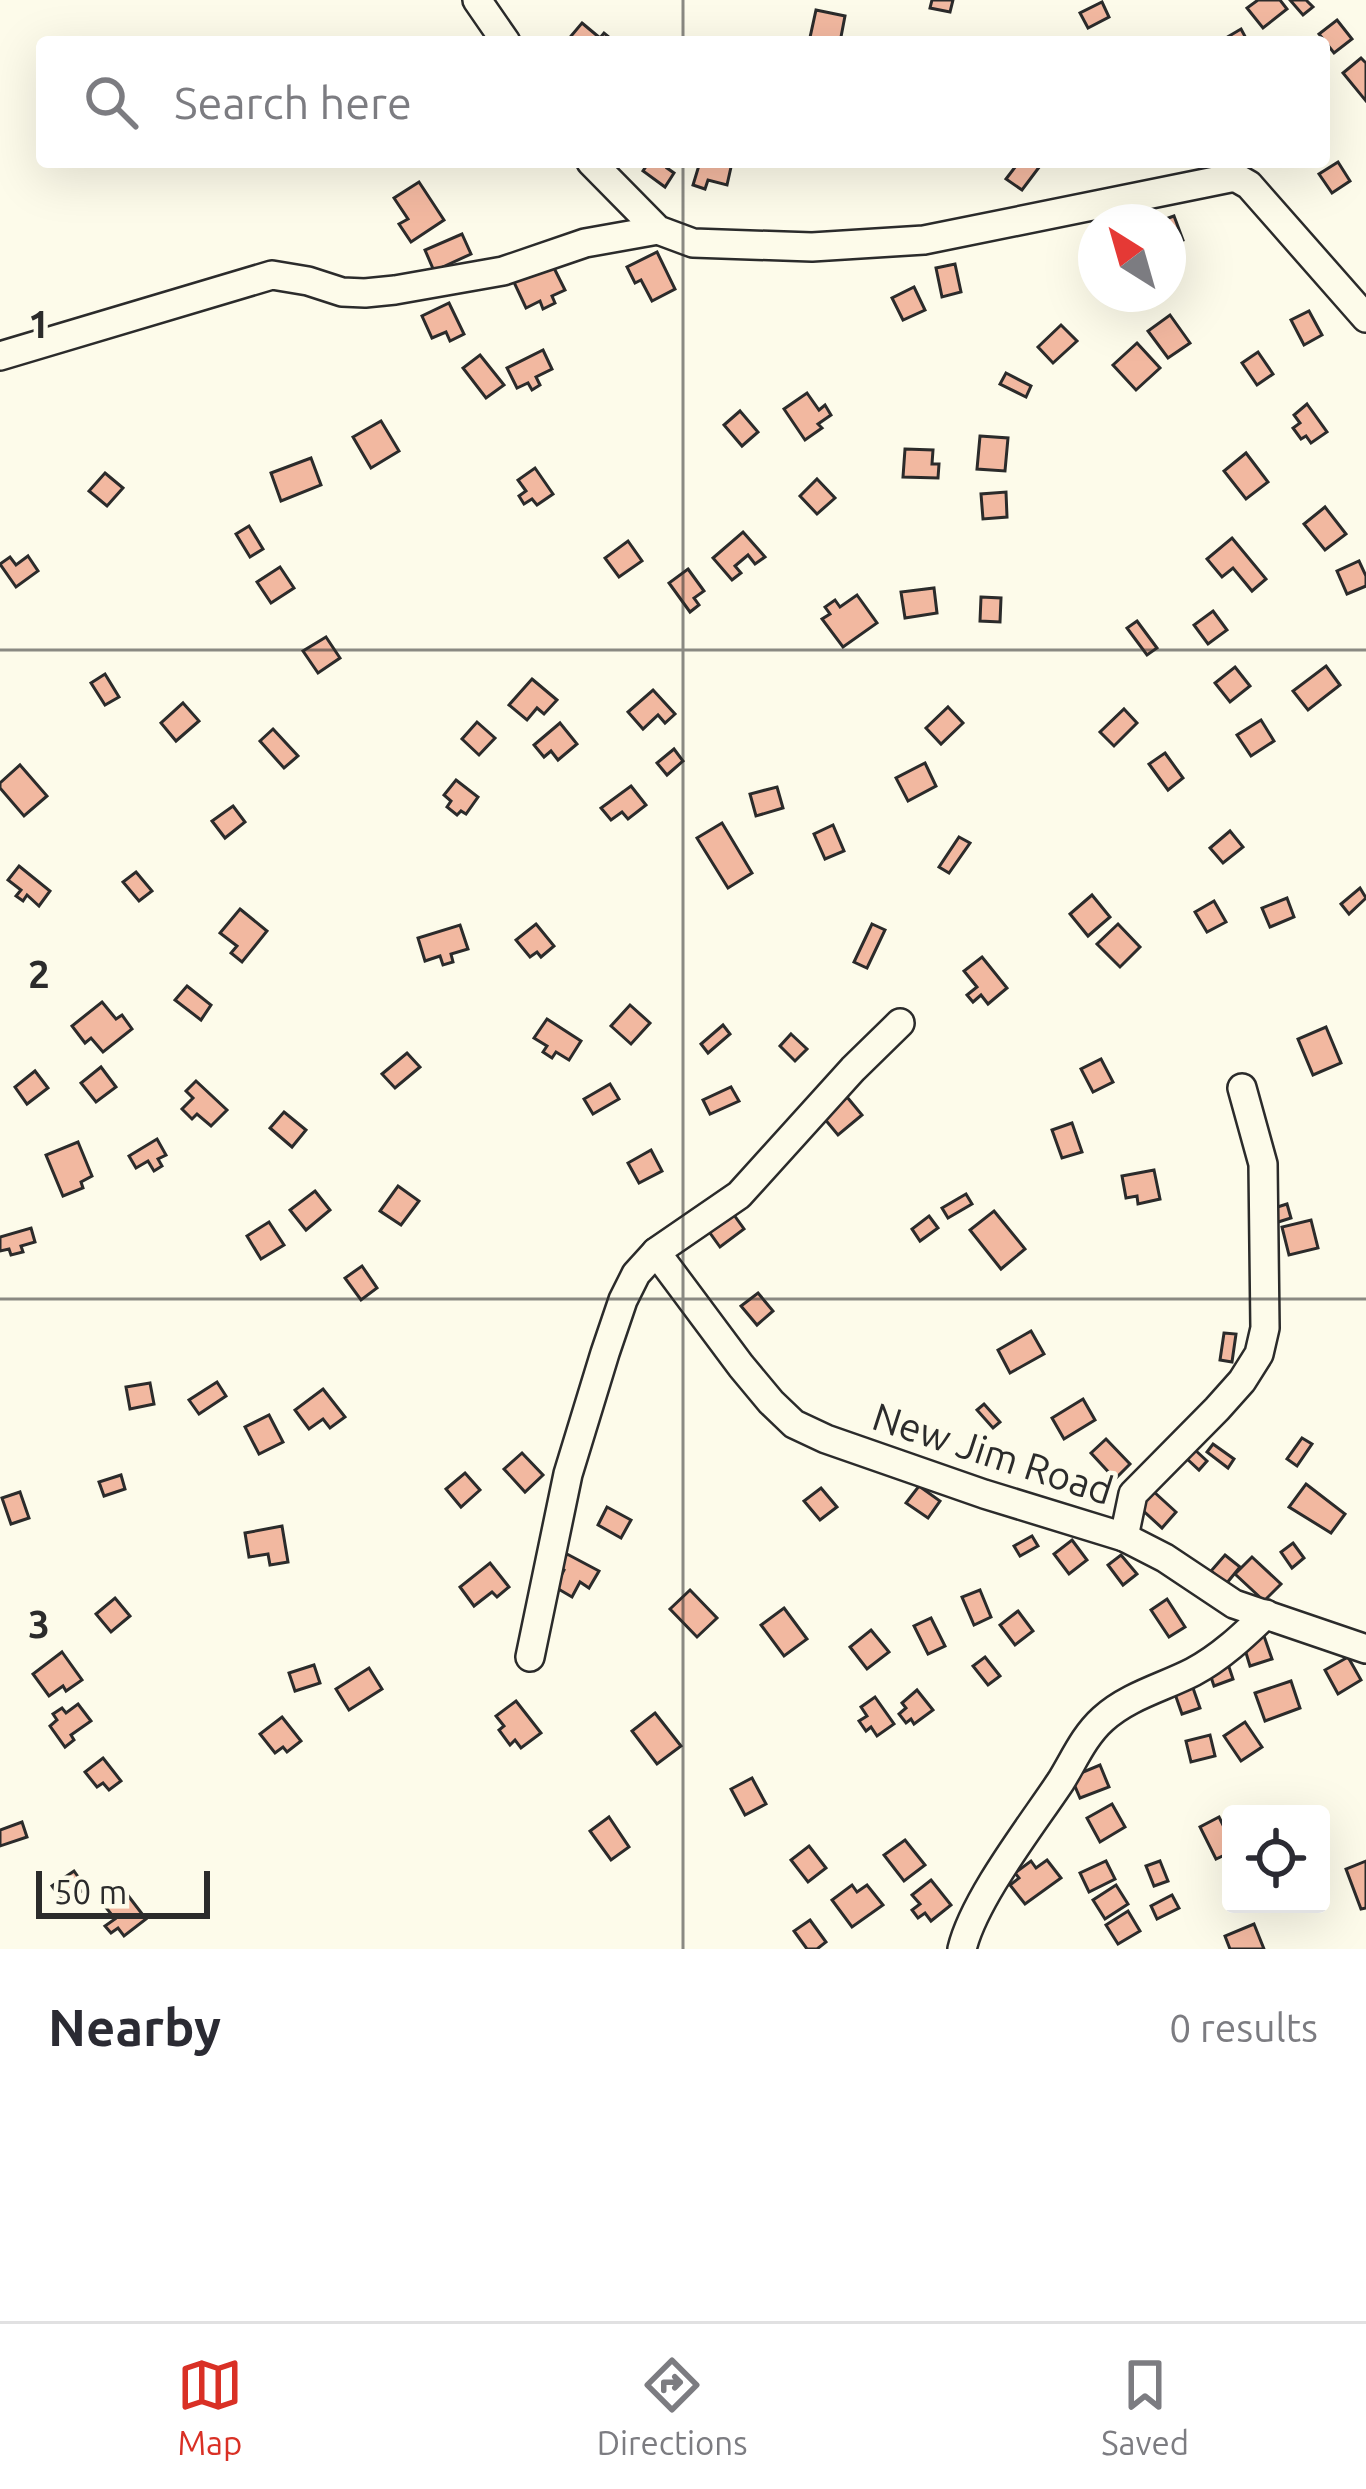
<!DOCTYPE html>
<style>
:root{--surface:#fff;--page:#f7f7f7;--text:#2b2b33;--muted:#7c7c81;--line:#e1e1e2;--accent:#d93025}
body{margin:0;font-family:Ubuntu,sans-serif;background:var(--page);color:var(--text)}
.controls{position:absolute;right:36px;bottom:36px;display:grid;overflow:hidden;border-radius:12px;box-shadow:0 12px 48px #0002}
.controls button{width:108px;height:108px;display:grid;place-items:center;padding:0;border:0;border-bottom:3px solid var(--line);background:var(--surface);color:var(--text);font:60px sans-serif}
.compass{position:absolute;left:1078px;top:204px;width:108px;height:108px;border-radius:50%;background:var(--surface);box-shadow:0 12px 48px #0002;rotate:323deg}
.scale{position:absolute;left:36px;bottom:30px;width:174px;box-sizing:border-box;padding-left:12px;border:6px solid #2b2b2b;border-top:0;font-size:33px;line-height:42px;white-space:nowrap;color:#2b2b2b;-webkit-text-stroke:9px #fdfbea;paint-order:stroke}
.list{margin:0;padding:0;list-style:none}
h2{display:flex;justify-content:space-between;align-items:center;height:156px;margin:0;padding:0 48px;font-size:51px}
h2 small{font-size:39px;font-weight:400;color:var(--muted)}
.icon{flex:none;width:66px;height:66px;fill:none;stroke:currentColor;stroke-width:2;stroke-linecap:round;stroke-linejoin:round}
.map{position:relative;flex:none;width:1366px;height:1949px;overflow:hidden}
.search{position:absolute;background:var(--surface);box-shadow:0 12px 48px #0002;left:36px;right:36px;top:36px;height:132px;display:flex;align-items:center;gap:30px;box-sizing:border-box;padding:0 42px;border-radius:12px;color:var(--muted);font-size:45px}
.sheet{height:372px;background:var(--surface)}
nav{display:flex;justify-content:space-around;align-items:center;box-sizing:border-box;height:168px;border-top:3px solid var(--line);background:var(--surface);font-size:33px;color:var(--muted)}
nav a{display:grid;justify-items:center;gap:6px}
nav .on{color:var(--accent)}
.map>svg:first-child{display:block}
</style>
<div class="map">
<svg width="1366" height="1949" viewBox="0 0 1366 1949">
<rect width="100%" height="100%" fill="#fdfbea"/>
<g fill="#f2b8a0" stroke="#2b2b2b" stroke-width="3">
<polygon points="932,0 953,0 950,12 930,8"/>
<polygon points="1258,0 1280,0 1287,9 1263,28 1247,8"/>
<polygon points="1290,0 1306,0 1313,7 1303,15"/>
<polygon points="1102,2 1109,17 1088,28 1080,13"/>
<polygon points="816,10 845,16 840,42 809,42"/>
<polygon points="1337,20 1352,39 1334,53 1319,34"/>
<polygon points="582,23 600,38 604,33 615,42 566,42"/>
<polygon points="1241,29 1248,42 1219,42"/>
<polygon points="1361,58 1366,63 1366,101 1343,73"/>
<polygon points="649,162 671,162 667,168 674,173 665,187 643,171"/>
<polygon points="700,162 713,162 731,167 727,185 708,180 705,189 693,185"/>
<polygon points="1019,162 1035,162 1040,166 1022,190 1006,179"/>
<polygon points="1338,162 1350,181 1332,193 1319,174"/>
<polygon points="419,182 444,220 411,242 399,224 408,219 394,198"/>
<polygon points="1174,216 1183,240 1169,245 1168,222 1160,221"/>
<polygon points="462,234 471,254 434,271 425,250"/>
<polygon points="657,252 675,289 652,301 641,280 635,283 627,267"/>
<polygon points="550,260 565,290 552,296 555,303 543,309 540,301 526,308 512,278"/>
<polygon points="955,264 961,292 942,297 936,268"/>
<polygon points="914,287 925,310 903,320 892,298"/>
<polygon points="449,303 464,334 450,341 446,332 432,338 422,316"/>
<polygon points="1309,311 1322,335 1304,345 1291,320"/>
<polygon points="1170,315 1190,343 1168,358 1148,331"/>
<polygon points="1061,325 1077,341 1053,363 1038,347"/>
<polygon points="1137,343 1160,368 1136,390 1113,365"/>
<polygon points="543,350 552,369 536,377 540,385 532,390 528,383 517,388 507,368"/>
<polygon points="1258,352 1273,374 1257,385 1242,363"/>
<polygon points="480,355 504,385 486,398 463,368"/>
<polygon points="1006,373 1031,386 1026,397 1000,384"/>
<polygon points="807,393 819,410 825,405 831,415 818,424 822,428 805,440 784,409"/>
<polygon points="1307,404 1327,432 1311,443 1306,436 1301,439 1293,428 1300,423 1294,415"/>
<polygon points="740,411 758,432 742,446 724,425"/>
<polygon points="381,421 399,451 371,468 353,437"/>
<polygon points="980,436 1008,438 1005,471 977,469"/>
<polygon points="905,449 933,450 932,464 939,464 938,478 903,477"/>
<polygon points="1246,453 1268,482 1246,499 1224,471"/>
<polygon points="311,458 321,485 281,501 271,473"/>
<polygon points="535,468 553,494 537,505 532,499 524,504 519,496 526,491 518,480"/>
<polygon points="105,473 123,488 107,506 89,491"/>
<polygon points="817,479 835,498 817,514 800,496"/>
<polygon points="1006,492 1007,517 983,519 981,494"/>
<polygon points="1325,507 1346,534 1325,550 1304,524"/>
<polygon points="249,526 263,549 250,557 236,534"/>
<polygon points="743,532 765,557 755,564 748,555 735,566 741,573 732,580 713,558"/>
<polygon points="1232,538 1266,579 1252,591 1233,568 1222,577 1207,559"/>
<polygon points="628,541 642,561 619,577 605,558"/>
<polygon points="28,556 38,571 16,587 0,564 10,557 16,565"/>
<polygon points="1359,561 1366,576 1366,586 1347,594 1337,571"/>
<polygon points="280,567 294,588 271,603 257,582"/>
<polygon points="688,569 704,591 694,598 699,605 690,612 669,583"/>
<polygon points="934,588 937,613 905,618 901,592"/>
<polygon points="857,595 877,623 843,647 822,619 830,614 825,607 835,600 840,607"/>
<polygon points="981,597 1001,598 1000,622 980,621"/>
<polygon points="1213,611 1227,630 1208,644 1194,625"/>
<polygon points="1137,621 1157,648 1147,655 1127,628"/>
<polygon points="326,637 340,658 318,673 303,651"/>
<polygon points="1326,666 1340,685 1308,710 1293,691"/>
<polygon points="1235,667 1250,686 1230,702 1215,683"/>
<polygon points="105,674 119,697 105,705 91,683"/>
<polygon points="532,679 557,700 544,714 537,708 527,720 509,705"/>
<polygon points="653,690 675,714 665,723 658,715 643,729 628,712"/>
<polygon points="183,703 199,721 176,741 161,723"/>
<polygon points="948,707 963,723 941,744 926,728"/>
<polygon points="1124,709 1137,723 1114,746 1100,732"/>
<polygon points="1261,720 1274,741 1251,756 1237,735"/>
<polygon points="477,722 495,738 479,755 462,739"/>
<polygon points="560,723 577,744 558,760 551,751 544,757 534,745"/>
<polygon points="273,729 298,756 284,768 260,741"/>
<polygon points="674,749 683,761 667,775 657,763"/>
<polygon points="1165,753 1183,778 1168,790 1149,764"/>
<polygon points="925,763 936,786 908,801 896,778"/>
<polygon points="20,765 47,796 24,816 0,788 0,783"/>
<polygon points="456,780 478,797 466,814 461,811 457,815 447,807 451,801 444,795"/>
<polygon points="631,786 646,805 628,819 622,812 611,820 601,808"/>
<polygon points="777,787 783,808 756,816 750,794"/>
<polygon points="233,806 245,822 225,838 212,821"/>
<polygon points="722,823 752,873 728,888 697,838"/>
<polygon points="833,825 844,851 825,859 814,834"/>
<polygon points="1230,831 1243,847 1223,863 1210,848"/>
<polygon points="959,837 970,843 949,873 939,867"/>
<polygon points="19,866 50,891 39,906 27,895 23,901 16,896 21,890 8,880"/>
<polygon points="136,872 152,891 139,901 123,882"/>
<polygon points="1360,888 1366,898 1349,914 1341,904"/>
<polygon points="1092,895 1110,917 1088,936 1070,914"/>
<polygon points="1287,898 1294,917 1270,927 1262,908"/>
<polygon points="1214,901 1226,922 1207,932 1195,912"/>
<polygon points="240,909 267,931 242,962 231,953 237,946 220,933"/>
<polygon points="536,924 554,946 541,957 537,952 530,957 516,940"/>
<polygon points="872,924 885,930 867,968 854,962"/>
<polygon points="1118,924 1140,947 1120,967 1097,944"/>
<polygon points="460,925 468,949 451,954 453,962 443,965 440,956 425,961 418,938"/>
<polygon points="982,957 1007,988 988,1004 981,995 973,1002 967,995 977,987 964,971"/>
<polygon points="187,986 211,1005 201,1020 175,1000"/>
<polygon points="102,1002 116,1019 122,1015 132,1029 103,1052 91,1038 85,1043 72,1026"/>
<polygon points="630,1005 650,1023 631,1044 611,1026"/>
<polygon points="547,1019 581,1041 569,1060 556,1052 552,1058 543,1052 547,1046 534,1038"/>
<polygon points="723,1025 730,1034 708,1053 701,1044"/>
<polygon points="1326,1027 1341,1063 1313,1075 1298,1039"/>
<polygon points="791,1034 807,1049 795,1061 780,1046"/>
<polygon points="407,1053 420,1067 395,1088 382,1074"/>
<polygon points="1101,1059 1113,1082 1093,1092 1081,1069"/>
<polygon points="101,1067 116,1087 96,1102 81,1083"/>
<polygon points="35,1071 48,1088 27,1104 15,1087"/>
<polygon points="196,1081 227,1110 211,1126 197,1114 192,1119 182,1109 193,1098 186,1091"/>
<polygon points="610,1084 619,1099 593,1114 584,1099"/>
<polygon points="731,1087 739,1101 710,1114 703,1100"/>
<polygon points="847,1097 862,1115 838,1135 823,1117"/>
<polygon points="284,1112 306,1130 292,1147 270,1128"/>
<polygon points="1072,1123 1082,1152 1062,1158 1052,1130"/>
<polygon points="157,1139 166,1155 158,1159 162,1166 154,1171 148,1161 136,1168 129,1156"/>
<polygon points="78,1142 92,1176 81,1182 83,1188 63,1196 46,1155"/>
<polygon points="651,1150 662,1171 639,1183 628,1163"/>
<polygon points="1154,1170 1160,1199 1138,1204 1137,1196 1126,1198 1122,1176"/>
<polygon points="398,1186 419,1201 401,1225 380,1211"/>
<polygon points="315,1191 330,1210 306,1230 290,1210"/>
<polygon points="966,1194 972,1204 948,1218 942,1208"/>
<polygon points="1287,1204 1291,1218 1275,1223 1271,1209"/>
<polygon points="729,1208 744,1229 720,1247 705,1226"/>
<polygon points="994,1211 1025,1249 1001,1269 970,1230"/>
<polygon points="929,1216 938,1228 920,1241 912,1229"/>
<polygon points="1311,1220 1318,1248 1289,1255 1282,1227"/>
<polygon points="269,1222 284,1245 261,1259 247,1236"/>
<polygon points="31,1228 35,1242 21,1246 23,1252 11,1255 9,1249 0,1251 0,1237"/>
<polygon points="362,1266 377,1288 361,1300 345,1278"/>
<polygon points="758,1293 773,1311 757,1325 741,1306"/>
<polygon points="1031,1331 1044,1354 1010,1373 998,1350"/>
<polygon points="1224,1333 1236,1334 1232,1362 1220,1360"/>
<polygon points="217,1382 226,1396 199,1414 189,1400"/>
<polygon points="150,1383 154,1404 130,1409 126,1387"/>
<polygon points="323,1389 345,1417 330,1428 323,1419 309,1429 295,1410"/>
<polygon points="1083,1399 1095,1420 1064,1439 1052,1418"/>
<polygon points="984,1404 1000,1422 993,1428 977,1410"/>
<polygon points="269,1415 283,1442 259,1454 245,1427"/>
<polygon points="1302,1438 1312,1444 1297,1466 1287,1459"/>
<polygon points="1106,1439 1130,1464 1115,1479 1091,1453"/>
<polygon points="1213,1444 1234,1459 1228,1468 1207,1452"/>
<polygon points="1194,1449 1207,1461 1199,1470 1186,1458"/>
<polygon points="522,1453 543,1475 525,1492 504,1469"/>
<polygon points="465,1473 480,1490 461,1507 446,1489"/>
<polygon points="121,1475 125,1489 104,1496 99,1482"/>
<polygon points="1306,1484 1345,1514 1331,1533 1289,1507"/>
<polygon points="919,1486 940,1501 928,1518 906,1503"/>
<polygon points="821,1488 837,1507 820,1520 804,1501"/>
<polygon points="1153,1491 1176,1512 1162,1528 1138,1506"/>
<polygon points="20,1492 29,1518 11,1524 2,1498"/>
<polygon points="607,1507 631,1520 621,1538 598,1525"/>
<polygon points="282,1526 288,1562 270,1565 268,1554 249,1557 245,1533"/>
<polygon points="1032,1536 1038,1546 1020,1556 1014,1546"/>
<polygon points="1072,1540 1087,1560 1069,1574 1054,1554"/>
<polygon points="1293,1543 1304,1558 1292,1568 1281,1552"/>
<polygon points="567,1554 599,1571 589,1588 580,1582 572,1597 555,1587 564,1570 559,1567"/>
<polygon points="1121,1555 1137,1574 1123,1585 1108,1565"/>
<polygon points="1225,1555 1240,1567 1226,1584 1211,1571"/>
<polygon points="1252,1557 1281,1584 1264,1601 1235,1574"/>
<polygon points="490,1563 509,1587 497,1597 492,1592 474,1606 460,1587"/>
<polygon points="690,1590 717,1618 697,1637 670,1609"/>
<polygon points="980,1590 991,1617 974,1625 962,1597"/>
<polygon points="115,1598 130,1616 111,1632 96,1614"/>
<polygon points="1167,1599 1185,1627 1169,1637 1151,1610"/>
<polygon points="784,1608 807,1639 784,1656 761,1625"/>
<polygon points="1018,1611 1033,1631 1015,1645 1000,1625"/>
<polygon points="931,1618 945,1646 928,1654 914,1626"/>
<polygon points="871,1630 889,1652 867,1669 850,1647"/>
<polygon points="1264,1636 1272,1659 1250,1666 1243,1643"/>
<polygon points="62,1652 82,1680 66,1691 63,1686 49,1696 33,1674"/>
<polygon points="985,1657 1000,1676 988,1685 973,1666"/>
<polygon points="1348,1657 1361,1680 1338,1694 1325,1670"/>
<polygon points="1227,1661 1233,1679 1214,1686 1208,1668"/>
<polygon points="314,1665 320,1683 295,1691 289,1673"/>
<polygon points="369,1668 382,1689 349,1710 336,1689"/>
<polygon points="1291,1681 1300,1708 1265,1721 1255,1693"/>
<polygon points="1193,1688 1200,1708 1182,1714 1175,1694"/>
<polygon points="917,1690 933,1710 914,1724 911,1719 906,1723 899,1714 906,1708 902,1703"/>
<polygon points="875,1697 894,1724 877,1736 871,1727 866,1731 859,1721 867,1716 861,1707"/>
<polygon points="516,1701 541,1733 521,1748 515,1740 510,1745 499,1730 504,1726 496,1716"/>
<polygon points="78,1704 91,1721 71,1735 74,1740 65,1747 50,1726 57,1720 53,1714 62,1708 66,1713"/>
<polygon points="655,1713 681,1746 657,1764 632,1731"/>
<polygon points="282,1717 301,1741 287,1752 283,1747 275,1753 260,1734"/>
<polygon points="1245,1722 1262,1747 1241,1761 1224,1736"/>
<polygon points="1210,1735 1215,1756 1191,1762 1186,1741"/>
<polygon points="103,1758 121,1781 109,1790 103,1783 97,1787 85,1772"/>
<polygon points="1100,1765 1109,1787 1080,1798 1071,1777"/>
<polygon points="752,1778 766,1804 745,1815 731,1789"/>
<polygon points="1112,1804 1125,1827 1100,1842 1087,1818"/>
<polygon points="609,1817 629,1847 611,1860 590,1831"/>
<polygon points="1219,1817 1231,1841 1231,1852 1216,1859 1200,1827"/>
<polygon points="22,1822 27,1837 0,1846 0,1830"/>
<polygon points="905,1840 925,1865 904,1881 884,1855"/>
<polygon points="809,1846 826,1868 808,1882 791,1860"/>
<polygon points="1047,1860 1061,1878 1025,1904 1010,1885 1019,1878 1015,1873 1031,1861 1036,1868"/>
<polygon points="1106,1861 1115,1879 1089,1892 1080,1873"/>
<polygon points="1160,1861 1168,1881 1154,1886 1146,1866"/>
<polygon points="1366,1861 1366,1908 1361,1909 1346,1869"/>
<polygon points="74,1871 86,1888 64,1903 52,1886"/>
<polygon points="931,1880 951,1905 931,1921 925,1913 918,1918 912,1910 920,1904 912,1895"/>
<polygon points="852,1885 857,1892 867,1885 883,1905 852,1927 832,1900"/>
<polygon points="1116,1885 1128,1904 1105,1919 1093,1900"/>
<polygon points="123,1889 146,1919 124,1936 118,1928 111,1933 105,1926 115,1919 104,1905"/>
<polygon points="1172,1895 1179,1908 1157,1919 1151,1906"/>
<polygon points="1128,1911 1140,1931 1118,1944 1106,1925"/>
<polygon points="810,1920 826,1942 817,1949 807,1949 794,1931"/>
<polygon points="1254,1924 1264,1949 1230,1949 1225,1936"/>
</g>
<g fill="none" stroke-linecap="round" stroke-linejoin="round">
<g stroke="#2b2b2b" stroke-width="32">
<g id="minor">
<polyline points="477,0 506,42"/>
<polyline points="591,162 658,230 693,243 812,247 924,240 1235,177 1249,185 1366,318"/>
<polyline points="0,356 272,275 308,281 342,292 365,293 395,290 503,271 585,243 658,230"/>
<polyline points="656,1252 741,1366 771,1402 794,1424 826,1439 984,1494 1124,1537 1165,1558 1234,1604 1366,1649"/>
<polyline points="1124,1537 1133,1494 1217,1409 1242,1381 1259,1354 1265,1328 1263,1164 1242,1088"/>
<polyline points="530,1657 568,1474 605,1353 623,1300 636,1274 656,1252 739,1195 853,1069 900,1023"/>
<path d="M962 1949C974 1899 1031 1826 1061 1781 1074 1760 1084 1736 1103 1719 1128 1696 1164 1687 1193 1672 1221 1657 1243 1636 1266 1614"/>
</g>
</g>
<use href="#minor" stroke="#fdfbea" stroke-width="27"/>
</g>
<path fill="none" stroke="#2b2b2b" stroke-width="3" stroke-opacity="0.55" d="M683 0V42M683 162V1949M0 650H1366M0 1299H1366"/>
<g text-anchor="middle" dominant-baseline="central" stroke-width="9" stroke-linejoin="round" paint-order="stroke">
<g font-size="39" fill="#2b2b2b" stroke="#fdfbea">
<text transform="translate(993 1453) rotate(18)">New Jim Road</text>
</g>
</g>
<g font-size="39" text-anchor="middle" font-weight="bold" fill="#2b2b2b" stroke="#fdfbea" stroke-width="9" stroke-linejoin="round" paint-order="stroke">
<text x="39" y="338">1</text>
<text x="39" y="988">2</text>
<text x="39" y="1638">3</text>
</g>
</svg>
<div class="controls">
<button><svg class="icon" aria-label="locate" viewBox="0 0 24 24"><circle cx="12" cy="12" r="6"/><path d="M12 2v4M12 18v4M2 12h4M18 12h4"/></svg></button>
</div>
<svg class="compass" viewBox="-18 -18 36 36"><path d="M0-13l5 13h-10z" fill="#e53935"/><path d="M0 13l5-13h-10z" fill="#7c7c81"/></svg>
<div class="scale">50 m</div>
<div class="search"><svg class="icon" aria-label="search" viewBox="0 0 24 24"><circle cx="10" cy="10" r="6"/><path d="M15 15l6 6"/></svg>Search here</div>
</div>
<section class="sheet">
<h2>Nearby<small>0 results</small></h2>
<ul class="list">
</ul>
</section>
<nav>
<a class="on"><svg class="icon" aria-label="map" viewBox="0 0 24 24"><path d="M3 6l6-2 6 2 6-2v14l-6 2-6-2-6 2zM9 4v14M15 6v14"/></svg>Map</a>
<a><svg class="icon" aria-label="directions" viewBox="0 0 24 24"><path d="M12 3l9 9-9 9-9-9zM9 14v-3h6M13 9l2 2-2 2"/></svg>Directions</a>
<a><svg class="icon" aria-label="saved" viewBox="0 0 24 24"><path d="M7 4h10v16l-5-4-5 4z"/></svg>Saved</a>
</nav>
